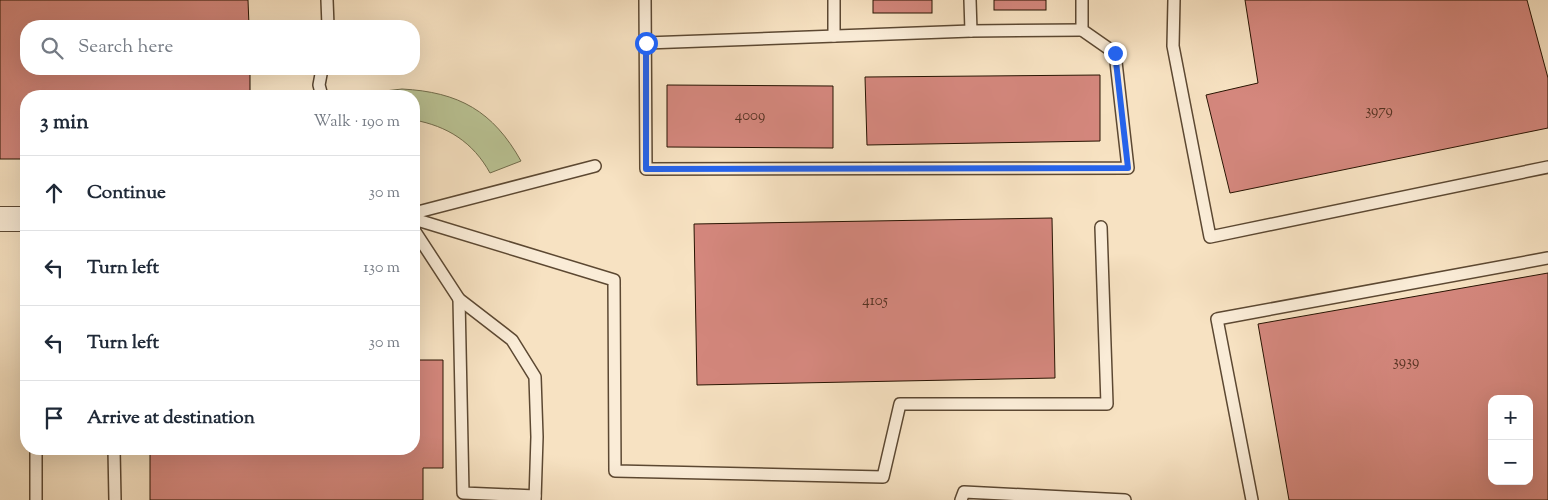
<!DOCTYPE html>
<meta charset="utf-8">
<style>
:root{--surface:#fff;--page:#f6f6f7;--text:#1f2937;--muted:#747a83;--line:#e0e1e3}
body{margin:0;font-family:"Sorts Mill Goudy",serif;background:var(--page);color:var(--text)}
.controls{position:absolute;right:15px;bottom:15px;display:grid;overflow:hidden;border-radius:10px;box-shadow:0 5px 20px #0002}
.controls button{width:45px;height:45px;display:grid;place-items:center;padding:0;border:0;border-bottom:1px solid var(--line);background:var(--surface);color:var(--text);font:25px sans-serif}
.stop{position:absolute;width:15px;height:15px;margin:-11px;border:4px solid #2563eb;border-radius:50%;background:#fff}
.stop.end{background:#2563eb;border-color:#fff;box-shadow:0 1px 5px #0008}
.list{margin:0;padding:0;list-style:none}
h2{display:flex;justify-content:space-between;align-items:center;height:65px;margin:0;padding:0 20px;font-size:21px}
h2 small{font-size:16px;font-weight:400;color:var(--muted)}
.list li{display:grid;grid-template-columns:32px 1fr auto;gap:15px;align-items:center;box-sizing:border-box;height:75px;padding:0 20px;border-top:1px solid var(--line)}
.list b{display:block;font-size:19px;white-space:nowrap}
.list em{font-size:16px;font-style:normal;color:var(--muted)}
.icon{flex:none;width:28px;height:28px;fill:none;stroke:currentColor;stroke-width:2;stroke-linecap:round;stroke-linejoin:round}
.map{position:relative;flex:none;width:1548px;height:500px;overflow:hidden}
.search{position:absolute;background:var(--surface);box-shadow:0 5px 20px #0002;left:20px;top:20px;width:400px;height:55px;display:flex;align-items:center;gap:12px;box-sizing:border-box;padding:0 18px;border-radius:20px;color:var(--muted);font-size:19px}
.panel{position:absolute;background:var(--surface);box-shadow:0 5px 20px #0002;left:20px;top:90px;width:400px;height:365px;border-radius:20px}
.map>svg:first-child{display:block}
</style>
<div class="map">
<svg width="1548" height="500" viewBox="0 0 1548 500">
<rect width="100%" height="100%" fill="#f7e2c2"/>
<filter id="stains"><feTurbulence type="fractalNoise" baseFrequency=".004" numOctaves="4"/><feColorMatrix values="0 0 0 0 .2 0 0 0 0 .09 0 0 0 0 .02 0 0 0 .5 -.17"/></filter>
<radialGradient id="worn" r=".72"><stop offset=".6" stop-color="#630" stop-opacity="0"/><stop offset="1" stop-color="#630" stop-opacity=".3"/></radialGradient>
<path fill="#bac495" stroke="#716c4c" d="M402 89C459 92 493 111 521 161L490 173C473 142 447 126 414 120V96H359L376 92Z"/>
<g fill="#d4877d" stroke="#281402" fill-rule="evenodd">
<polygon points="0,0 248,0 249,26 26,26 26,69 250,69 250,96 26,96 26,159 0,159"/>
<rect x="873" y="0" width="59" height="13"/>
<rect x="994" y="0" width="52" height="10"/>
<polygon points="1245,0 1527,0 1548,78 1548,128 1230,193 1206,95 1258,83"/>
<polygon points="1100,75 1100,141 867,145 865,77"/>
<polygon points="667,85 833,86 833,148 667,147"/>
<polygon points="1052,218 1055,378 697,385 694,224"/>
<path d="M1548 273V500H1289L1258 324ZM1492 399H1529V481H1492Z"/>
<polygon points="414,360 443,360 443,468 423,468 423,500 150,500 150,449 414,449"/>
</g>
<g fill="none" stroke-linecap="round" stroke-linejoin="round">
<g stroke="#5c4832" stroke-width="14">
<g id="lane">
<polyline points="327,0 328,26"/>
<polyline points="645,0 646,169 1128,168 1115,53 1082,30 1082,0"/>
<polyline points="834,0 834,36"/>
<polyline points="970,0 971,31"/>
<polyline points="1174,0 1173,46 1210,237 1548,167"/>
<polyline points="646,43 971,31 1082,30"/>
<polyline points="322,69 319,85 322,96"/>
<polyline points="414,213 595,166"/>
<polyline points="414,219 614,280 615,471 883,477 900,404 1107,404 1101,227"/>
<polyline points="414,230 459,299 512,340 535,377 537,437 535,500"/>
<polyline points="459,299 463,493 535,496"/>
<polyline points="36,449 36,500"/>
<polyline points="114,449 115,500"/>
<polyline points="961,500 964,492 1125,500"/>
<polyline points="1252,500 1217,319 1548,258"/>
</g>
</g>
<g stroke="#5c4832" stroke-width="26">
<polyline id="street" points="0,219 26,219"/>
</g>
<use href="#lane" stroke="#faecd7" stroke-width="11"/>
<use href="#street" stroke="#faecd7" stroke-width="24"/>
</g>
<g fill="none" stroke-linecap="round" stroke-linejoin="round">
<polyline stroke="#2563eb" stroke-width="6" points="646,43 646,169 1128,168 1115,53"/>
</g>
<g text-anchor="middle" dominant-baseline="central" stroke-width="5" stroke-linejoin="round" paint-order="stroke">
<g font-size="15" fill="#533121">
<text x="1379" y="111">3979</text>
<text x="750" y="116">4009</text>
<text x="875" y="301">4105</text>
<text x="1406" y="362">3939</text>
</g>
</g>
<rect width="100%" height="100%" filter="url(#stains)"/>
<rect width="100%" height="100%" fill="url(#worn)"/>
</svg>
<div class="controls">
<button>+</button>
<button>−</button>
</div>
<div class="stop" style="left:646px;top:43px"></div>
<div class="stop end" style="left:1115px;top:53px"></div>
<div class="search"><svg class="icon" aria-label="search" viewBox="0 0 24 24"><circle cx="10" cy="10" r="6"/><path d="M15 15l6 6"/></svg>Search here</div>
<section class="panel">
<h2>3 min<small>Walk · 190 m</small></h2>
<ul class="list">
<li><svg class="icon" aria-label="ahead" viewBox="0 0 24 24"><path d="M12 20V5M6 11l6-6 6 6"/></svg><div><b>Continue</b></div><em>30 m</em></li>
<li><svg class="icon" aria-label="left" viewBox="0 0 24 24"><path d="M17 20v-9H6M10 6l-5 5 5 5"/></svg><div><b>Turn left</b></div><em>130 m</em></li>
<li><svg class="icon" aria-label="left" viewBox="0 0 24 24"><path d="M17 20v-9H6M10 6l-5 5 5 5"/></svg><div><b>Turn left</b></div><em>30 m</em></li>
<li><svg class="icon" aria-label="arrive" viewBox="0 0 24 24"><path d="M6 21V4h12l-3 4 3 4H6"/></svg><div><b>Arrive at destination</b></div></li>
</ul>
</section>
</div>
